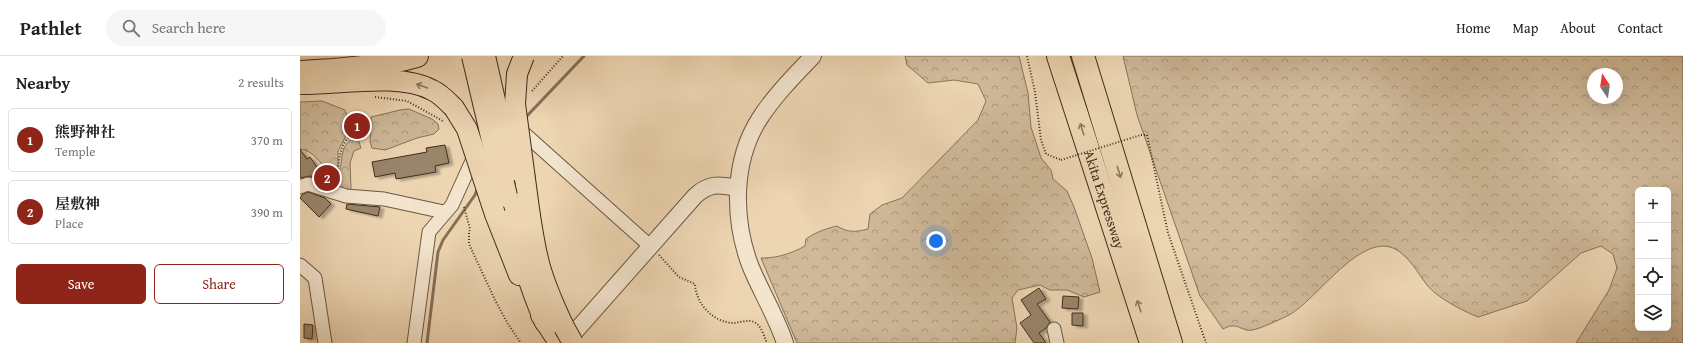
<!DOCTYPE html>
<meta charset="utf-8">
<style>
:root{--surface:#fff;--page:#f6f6f6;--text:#222;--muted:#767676;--line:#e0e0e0;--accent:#8f2418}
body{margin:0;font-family:"Gentium Book Plus","Noto Serif JP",serif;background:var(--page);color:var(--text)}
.controls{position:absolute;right:12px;bottom:12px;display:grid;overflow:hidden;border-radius:6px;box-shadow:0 4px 16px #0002}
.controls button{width:36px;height:36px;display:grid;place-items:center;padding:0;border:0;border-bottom:1px solid var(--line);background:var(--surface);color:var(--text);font:20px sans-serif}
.compass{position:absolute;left:1287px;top:12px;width:36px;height:36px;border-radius:50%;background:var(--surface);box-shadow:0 4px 16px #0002;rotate:347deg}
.you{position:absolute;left:636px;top:185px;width:14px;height:14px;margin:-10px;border:3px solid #fff;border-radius:50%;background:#1a73e8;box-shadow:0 0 0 6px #1a73e833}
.badge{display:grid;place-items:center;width:26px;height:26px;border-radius:50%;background:var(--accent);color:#fff;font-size:13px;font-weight:700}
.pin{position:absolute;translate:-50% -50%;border:2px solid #fff;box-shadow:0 1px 4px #0006}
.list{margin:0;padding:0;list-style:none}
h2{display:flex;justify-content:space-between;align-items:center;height:52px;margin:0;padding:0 16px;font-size:17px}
h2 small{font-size:13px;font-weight:400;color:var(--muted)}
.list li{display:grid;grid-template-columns:26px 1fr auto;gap:12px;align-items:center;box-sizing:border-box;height:64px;margin:0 8px 8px;padding:0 8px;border:1px solid var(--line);border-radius:6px}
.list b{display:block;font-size:15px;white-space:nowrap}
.list p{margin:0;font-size:13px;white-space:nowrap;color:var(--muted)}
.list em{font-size:13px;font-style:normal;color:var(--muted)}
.actions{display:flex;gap:8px;padding:12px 16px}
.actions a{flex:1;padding:9px 0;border:1px solid var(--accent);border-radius:6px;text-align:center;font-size:14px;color:var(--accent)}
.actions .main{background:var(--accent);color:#fff}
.icon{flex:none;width:22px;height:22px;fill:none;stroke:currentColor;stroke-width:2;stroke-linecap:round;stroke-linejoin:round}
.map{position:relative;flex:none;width:1383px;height:287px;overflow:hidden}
header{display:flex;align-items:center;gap:24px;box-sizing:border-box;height:56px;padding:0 20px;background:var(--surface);border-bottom:1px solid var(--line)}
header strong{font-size:19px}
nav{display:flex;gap:22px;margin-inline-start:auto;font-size:14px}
.search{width:280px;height:36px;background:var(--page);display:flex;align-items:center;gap:10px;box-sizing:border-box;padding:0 14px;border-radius:22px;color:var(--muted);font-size:15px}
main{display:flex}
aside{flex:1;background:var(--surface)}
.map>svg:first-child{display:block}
</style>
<header>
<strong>Pathlet</strong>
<div class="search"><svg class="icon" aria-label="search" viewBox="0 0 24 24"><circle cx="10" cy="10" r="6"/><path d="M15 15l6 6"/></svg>Search here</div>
<nav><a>Home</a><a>Map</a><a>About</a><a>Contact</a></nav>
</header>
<main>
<aside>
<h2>Nearby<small>2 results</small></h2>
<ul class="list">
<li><span class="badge">1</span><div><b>熊野神社</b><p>Temple</p></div><em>370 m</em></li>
<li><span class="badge">2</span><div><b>屋敷神</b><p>Place</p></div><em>390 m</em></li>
</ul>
<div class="actions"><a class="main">Save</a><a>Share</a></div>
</aside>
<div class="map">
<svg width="1383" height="287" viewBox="0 0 1383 287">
<defs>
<pattern id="forest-crowns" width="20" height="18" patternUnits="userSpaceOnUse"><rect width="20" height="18" fill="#cfb999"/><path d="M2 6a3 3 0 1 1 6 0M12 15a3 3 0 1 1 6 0" fill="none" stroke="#a9977c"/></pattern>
<filter id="shadow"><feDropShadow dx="4" dy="2" stdDeviation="1" flood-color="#0004"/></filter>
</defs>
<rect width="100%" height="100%" fill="#edd5b2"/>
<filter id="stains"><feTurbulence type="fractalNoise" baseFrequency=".005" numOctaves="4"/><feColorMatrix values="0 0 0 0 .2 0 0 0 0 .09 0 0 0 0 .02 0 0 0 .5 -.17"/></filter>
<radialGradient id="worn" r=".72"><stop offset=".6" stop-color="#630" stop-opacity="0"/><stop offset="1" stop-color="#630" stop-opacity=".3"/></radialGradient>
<g fill="url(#forest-crowns)" stroke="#86745b" fill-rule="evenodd">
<path d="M605 0H719L728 37 731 71 741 102 751 114 753 123 767 135 774 151 792 202 800 236 784 241 767 234H750L740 229 718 234 712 242 717 272 715 287H497L461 202C478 202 490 198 505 190L506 183C516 176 525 173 537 170 548 177 556 176 568 173L570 158 582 149 602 142 678 64 686 45 678 28 654 24 628 27 607 9Z"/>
<path d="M823 0H1383V287H1276L1309 234 1317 212 1313 198 1301 190 1281 197 1227 245 1178 261C1163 255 1136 241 1127 229 1117 216 1111 203 1097 194 1062 173 1017 244 989 259 981 263 960 273 952 274 946 276 938 269 932 270 929 270 925 272 923 273L900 240 837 59ZM1293 18H1317V42H1293ZM1338 134H1368V272H1338Z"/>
<path d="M22 45 45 54 50 66 49 74 38 95V112L32 125 29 123V116C20 107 14 95 0 93V46Z"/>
<polygon points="109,53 132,63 138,68 139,73 134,78 117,82 85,94 72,92 70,86 71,61 100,54"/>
<path d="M53 82 58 83 61 92 54 95 50 107 51 132 49 136 44 137C41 133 37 130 37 126 36 122 39 117 40 113 43 100 40 91 53 82Z"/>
</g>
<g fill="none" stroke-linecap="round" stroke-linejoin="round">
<g stroke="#847058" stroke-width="3">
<polyline points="225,62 284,0"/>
<polyline points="127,287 138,196 143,184 175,139 178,131"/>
</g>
</g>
<g fill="#99856a" stroke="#3e2e1d" filter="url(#shadow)">
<polygon points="54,65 63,67 60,75 52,73"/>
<polygon points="145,89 149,107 135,110 136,116 96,123 95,117 75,121 72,106 127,96 126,92"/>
<polygon points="0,93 7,103 10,101 25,123 10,120 0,122"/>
<polygon points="8,136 25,142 31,148 19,161 0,142 2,139"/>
<polygon points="47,148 80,151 78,160 46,153"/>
<polygon points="739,232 746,243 737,248 750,266 746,272 739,277 746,287 734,287 720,267 731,259 721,244"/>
<polygon points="763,240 779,241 778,253 762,252"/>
<polygon points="772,257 783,257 783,270 772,269"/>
<polygon points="4,268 13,269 12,283 4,282"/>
</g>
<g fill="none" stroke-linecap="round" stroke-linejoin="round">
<g stroke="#6a5842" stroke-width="15">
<g id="minor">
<polyline points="217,71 350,190"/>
<polyline points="0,131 8,128 46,140 84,143 144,156"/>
<polyline points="0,209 15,222 25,287"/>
<polyline points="754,273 757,287"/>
<polyline points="114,287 129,176 152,149 172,105 179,97"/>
</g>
</g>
<g stroke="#6a5842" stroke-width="18">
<g id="tertiary">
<path d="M265 287 395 140C410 126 420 129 438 132"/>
<path d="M485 287C476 260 461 236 450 209 433 163 432 105 460 62 475 39 494 20 513 0"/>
</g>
</g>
<g stroke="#3e2e1d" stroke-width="22">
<g id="primary">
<path d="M0 28C39 29 98 16 132 34 141 38 147 45 154 52"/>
<path d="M225 123C229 152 232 182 240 211 246 232 255 252 264 271"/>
<polyline points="195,158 219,219"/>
<polyline points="241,259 259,287"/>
</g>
</g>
<g stroke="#3e2e1d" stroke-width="24">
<g id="motorway">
<path id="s1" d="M758 0 851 287"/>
<polyline points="783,0 871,287"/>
<path d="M0 16C39 14 79 11 117 0"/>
<path d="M206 140C217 183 228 225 246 266"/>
</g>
</g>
<g stroke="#3e2e1d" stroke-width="2" stroke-dasharray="1 2" stroke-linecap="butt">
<polyline points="727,0 735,36 741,84 746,98 761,104"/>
<polyline points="232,35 263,0"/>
<polyline points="75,41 107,45 143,65"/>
<polyline points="841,79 847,79 868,177 906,287"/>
<path d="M35 125C41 108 36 87 55 77"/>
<polyline points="164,151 170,173 169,177 169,188 195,244 208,268 221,287"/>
<path d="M359 199 379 221 395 228C396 248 413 266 433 267 439 267 448 263 454 266 461 269 464 280 467 287"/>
</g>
<use href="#minor" stroke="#f3e4cd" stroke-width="13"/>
<use href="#tertiary" stroke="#f3e4cd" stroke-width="16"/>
<use href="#primary" stroke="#edd5b2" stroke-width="20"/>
<use href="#motorway" stroke="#edd5b2" stroke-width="22"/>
<g stroke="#3e2e1d" stroke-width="22" stroke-linecap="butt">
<g id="primary-bridge">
<polyline points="185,0 211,115"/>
<polyline points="224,0 217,18 215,48 225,123"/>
<polyline points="154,52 167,73 195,158"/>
<polyline points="264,271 273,287"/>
</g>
</g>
<g stroke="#3e2e1d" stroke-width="24" stroke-linecap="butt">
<polyline id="motorway-bridge" points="173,0 206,140"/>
</g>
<polyline stroke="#3e2e1d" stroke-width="2" stroke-dasharray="1 2" stroke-linecap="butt" points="761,104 841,79"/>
<use href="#primary-bridge" stroke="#edd5b2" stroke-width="20"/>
<use href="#motorway-bridge" stroke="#edd5b2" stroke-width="22"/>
</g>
<defs><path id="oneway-shaft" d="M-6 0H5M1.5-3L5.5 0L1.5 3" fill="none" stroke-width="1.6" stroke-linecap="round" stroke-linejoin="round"/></defs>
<g stroke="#8d7960">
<use href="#oneway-shaft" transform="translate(122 30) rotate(-161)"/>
<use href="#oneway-shaft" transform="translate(782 73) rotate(-108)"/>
<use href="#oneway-shaft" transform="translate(819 116) rotate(73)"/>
<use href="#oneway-shaft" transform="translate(839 250) rotate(-108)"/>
</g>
<g text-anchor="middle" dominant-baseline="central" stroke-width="3" stroke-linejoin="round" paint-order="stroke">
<g font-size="14" fill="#3e2e1d" stroke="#f3e4cd">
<text stroke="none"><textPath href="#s1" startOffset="151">Akita Expressway</textPath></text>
</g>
</g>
<rect width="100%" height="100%" filter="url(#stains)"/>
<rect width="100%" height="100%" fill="url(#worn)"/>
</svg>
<div class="controls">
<button>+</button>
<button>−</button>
<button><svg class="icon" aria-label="locate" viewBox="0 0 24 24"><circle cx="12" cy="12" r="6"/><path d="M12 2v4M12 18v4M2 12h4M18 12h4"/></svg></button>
<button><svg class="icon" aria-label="layers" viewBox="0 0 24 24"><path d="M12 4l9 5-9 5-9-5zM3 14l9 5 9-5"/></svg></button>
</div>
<svg class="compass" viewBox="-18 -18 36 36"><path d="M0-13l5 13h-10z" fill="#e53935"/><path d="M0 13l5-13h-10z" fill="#767676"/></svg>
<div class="you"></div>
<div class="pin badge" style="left:57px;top:70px">1</div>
<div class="pin badge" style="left:27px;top:122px">2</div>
</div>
</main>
